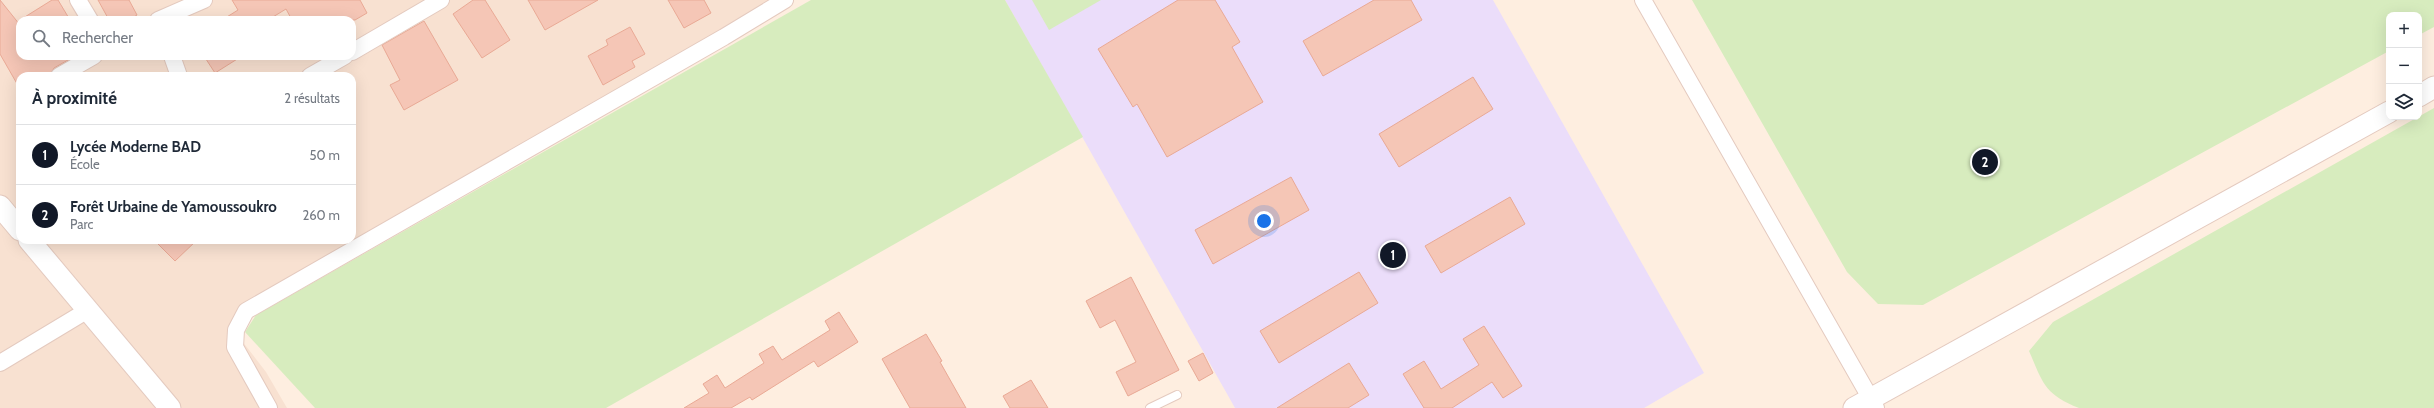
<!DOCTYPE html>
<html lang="fr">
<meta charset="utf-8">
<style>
:root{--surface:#fff;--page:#f2f2f3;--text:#1f2937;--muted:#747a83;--line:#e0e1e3;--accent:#111827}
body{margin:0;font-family:Cabin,sans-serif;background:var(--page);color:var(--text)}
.controls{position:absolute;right:12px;top:12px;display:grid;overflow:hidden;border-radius:8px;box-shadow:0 4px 16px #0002}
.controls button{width:36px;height:36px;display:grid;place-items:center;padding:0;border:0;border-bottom:1px solid var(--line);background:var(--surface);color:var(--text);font:20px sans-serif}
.you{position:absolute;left:1264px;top:221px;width:14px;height:14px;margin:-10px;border:3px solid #fff;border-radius:50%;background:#1a73e8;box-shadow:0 0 0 6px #1a73e833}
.badge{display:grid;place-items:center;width:26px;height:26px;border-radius:50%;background:var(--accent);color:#fff;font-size:13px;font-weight:700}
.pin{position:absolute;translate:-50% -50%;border:2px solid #fff;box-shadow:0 1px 4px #0006}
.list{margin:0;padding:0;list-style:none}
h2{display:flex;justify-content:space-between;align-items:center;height:52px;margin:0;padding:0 16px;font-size:17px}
h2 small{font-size:13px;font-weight:400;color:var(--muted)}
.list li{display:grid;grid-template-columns:26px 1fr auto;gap:12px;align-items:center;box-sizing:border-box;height:60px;padding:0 16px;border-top:1px solid var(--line)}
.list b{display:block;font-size:15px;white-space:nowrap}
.list p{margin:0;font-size:13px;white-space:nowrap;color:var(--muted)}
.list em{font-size:13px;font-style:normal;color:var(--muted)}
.icon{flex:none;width:22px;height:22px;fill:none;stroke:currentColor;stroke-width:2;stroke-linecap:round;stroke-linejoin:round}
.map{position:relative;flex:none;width:2434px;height:408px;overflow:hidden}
.search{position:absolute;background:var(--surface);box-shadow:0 4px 16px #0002;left:16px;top:16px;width:340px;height:44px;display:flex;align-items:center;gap:10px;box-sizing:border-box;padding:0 14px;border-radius:12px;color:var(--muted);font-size:15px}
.panel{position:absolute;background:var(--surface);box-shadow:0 4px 16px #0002;left:16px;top:72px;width:340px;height:172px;border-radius:12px}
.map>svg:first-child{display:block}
</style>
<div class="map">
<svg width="2434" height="408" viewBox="0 0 2434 408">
<rect width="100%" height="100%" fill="#feeee0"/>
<path fill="#f8e1d1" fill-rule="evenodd" d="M0 0H794L461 193 251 312 239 337 266 372 287 408H0ZM20 20H352V56H20ZM20 76H352V240H20Z"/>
<polygon fill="#ebddfa" points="1005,0 1493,0 1704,373 1644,408 1235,408"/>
<g fill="#d7ecbe">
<polygon points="811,0 1005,0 1083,137 606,408 315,408 245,332 256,315"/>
<polygon points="1032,0 1101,0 1049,30"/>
<polygon points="1692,0 2434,0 2434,27 2419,35 2419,15 2389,15 2389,51 1923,305 1878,304 1847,272"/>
<path d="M2434 108V408H2079C2044 394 2043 383 2029 351L2053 322Z"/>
</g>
<g fill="#f5c6b6" stroke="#e9a995">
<polygon points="0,0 20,25 20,56 75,56 54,68 50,76 20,76 20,89 0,54"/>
<polygon points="52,0 58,0 70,20 20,20"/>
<polygon points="98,0 129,0 137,15 129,20 109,20"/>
<polygon points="232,0 360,0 367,13 355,20 292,20 286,9 268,20 222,20 238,10"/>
<polygon points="473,0 485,0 510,40 482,58 453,14"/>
<polygon points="528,0 598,0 545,30"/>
<polygon points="668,0 704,0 711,13 684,28"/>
<polygon points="1178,0 1215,0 1240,42 1232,47 1263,102 1167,157 1137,104 1133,107 1098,49"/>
<polygon points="1374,0 1411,0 1422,20 1323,76 1303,41"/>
<polygon points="424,21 458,80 404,110 390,85 400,80 382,45"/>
<polygon points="630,27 645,54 632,61 635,67 603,85 588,56 608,45 606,40"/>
<polygon points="204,56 242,56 215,73"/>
<polygon points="1473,77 1493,109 1399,167 1379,134"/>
<polygon points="1291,177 1309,210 1213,264 1195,230"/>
<polygon points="1510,197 1525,224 1441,273 1425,246"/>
<polygon points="154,240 197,240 175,261"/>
<polygon points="1359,272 1378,303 1279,363 1260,331"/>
<polygon points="1131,277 1179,370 1128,396 1116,372 1136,362 1115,320 1100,328 1086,301"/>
<polygon points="839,312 858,342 818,367 814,361 752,400 750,397 731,408 684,408 709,393 703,384 717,375 725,388 764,363 759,354 773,346 782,360 830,330 825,321"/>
<polygon points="1484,326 1522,386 1503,398 1492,382 1452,408 1424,408 1403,374 1424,361 1441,389 1479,365 1463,339"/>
<polygon points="926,334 942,361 940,362 966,408 910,408 882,359"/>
<polygon points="1203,353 1213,373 1199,381 1188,361"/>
<polygon points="1349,363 1369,395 1348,408 1277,408"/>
<polygon points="1031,380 1048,408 1010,408 1003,396"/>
</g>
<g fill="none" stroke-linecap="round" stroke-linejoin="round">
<g stroke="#e4cabf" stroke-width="10">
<polyline id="service" points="1150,408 1177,395"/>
</g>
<g stroke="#e4cabf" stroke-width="18">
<g id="minor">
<polyline points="78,0 90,20"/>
<polyline points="1643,0 1876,408"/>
<polyline points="158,20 204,0"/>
<polyline points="352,52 441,0"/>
<polyline points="172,56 179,76"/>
<polyline points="59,76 94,56"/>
<polyline points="310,76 345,56"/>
<polyline points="0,363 88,310"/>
<polyline points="269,408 235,347 236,330 246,311 724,37 785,0"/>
</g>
</g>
<g stroke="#e4cabf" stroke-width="23">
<g id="tertiary">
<polyline points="2419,96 2434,87"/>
<polyline points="0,206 20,230"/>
<polyline points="29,240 170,408"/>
<polyline points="1854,408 2389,112"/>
</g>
</g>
<use href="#service" stroke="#fff" stroke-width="8"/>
<use href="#minor" stroke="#fff" stroke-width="16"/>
<use href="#tertiary" stroke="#fff" stroke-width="21"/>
</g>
</svg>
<div class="controls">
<button>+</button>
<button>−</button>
<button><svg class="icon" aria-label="layers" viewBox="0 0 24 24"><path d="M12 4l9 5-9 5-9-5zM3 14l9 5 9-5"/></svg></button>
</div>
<div class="you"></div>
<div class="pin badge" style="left:1393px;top:255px">1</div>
<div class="pin badge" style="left:1985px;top:162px">2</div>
<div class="search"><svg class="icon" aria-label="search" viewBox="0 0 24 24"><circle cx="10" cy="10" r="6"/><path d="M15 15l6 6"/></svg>Rechercher</div>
<section class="panel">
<h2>À proximité<small>2 résultats</small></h2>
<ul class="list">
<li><span class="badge">1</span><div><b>Lycée Moderne BAD</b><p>École</p></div><em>50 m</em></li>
<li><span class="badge">2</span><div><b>Forêt Urbaine de Yamoussoukro</b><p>Parc</p></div><em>260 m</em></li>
</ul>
</section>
</div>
